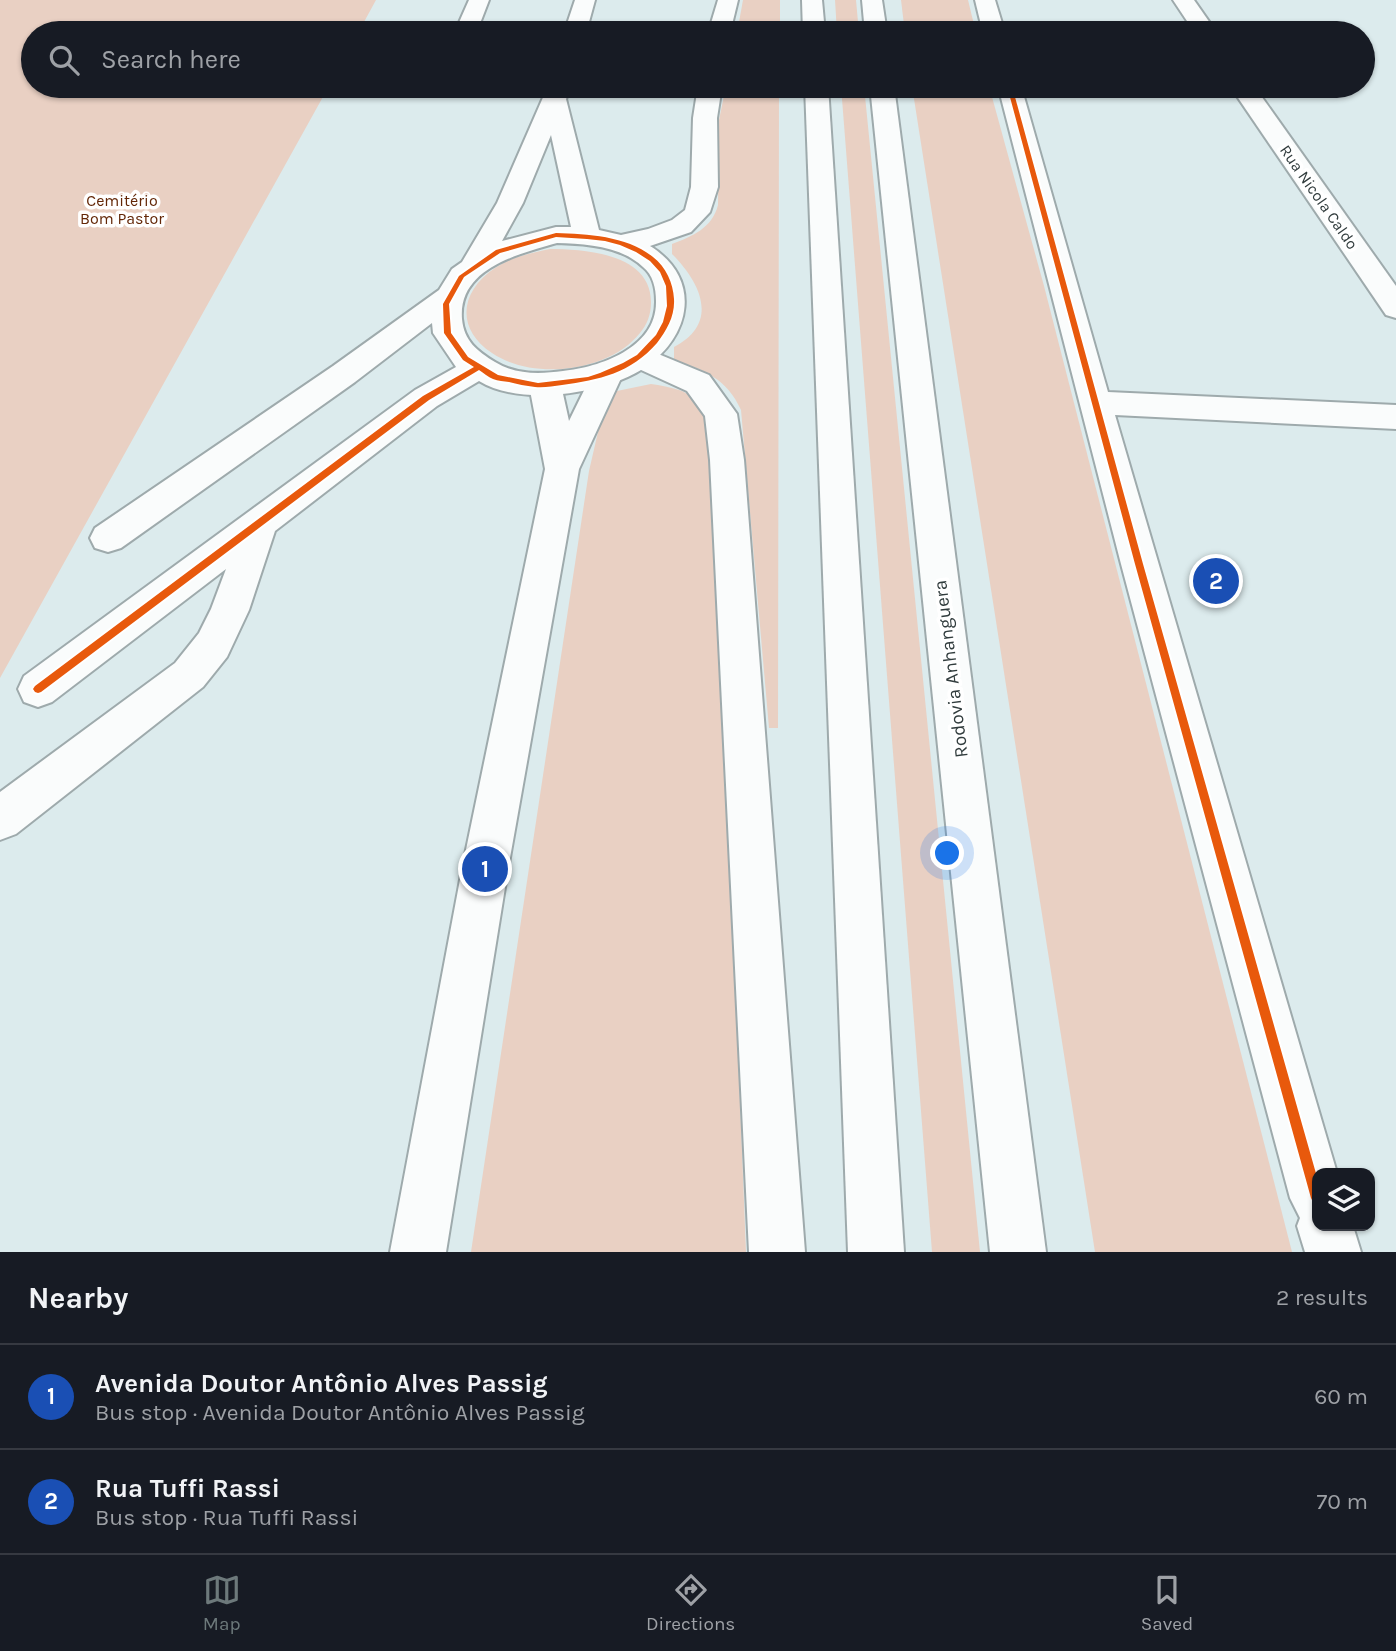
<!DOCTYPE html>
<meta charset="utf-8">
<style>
:root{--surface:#171b24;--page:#242831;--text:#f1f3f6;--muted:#9ea1a6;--line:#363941;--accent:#6d797b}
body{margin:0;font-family:Karla,sans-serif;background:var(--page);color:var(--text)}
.controls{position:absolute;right:21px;bottom:21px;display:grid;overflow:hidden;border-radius:14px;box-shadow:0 2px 5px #0004}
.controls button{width:63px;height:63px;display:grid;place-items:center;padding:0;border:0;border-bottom:2px solid var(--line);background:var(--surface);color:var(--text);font:35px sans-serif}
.you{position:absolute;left:948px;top:854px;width:24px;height:24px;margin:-18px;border:5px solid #fff;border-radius:50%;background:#1a73e8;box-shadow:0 0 0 10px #1a73e833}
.badge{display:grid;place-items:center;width:46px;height:46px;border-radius:50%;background:var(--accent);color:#fff;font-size:23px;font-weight:700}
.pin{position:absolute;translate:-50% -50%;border:4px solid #fff;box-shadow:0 2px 7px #0006}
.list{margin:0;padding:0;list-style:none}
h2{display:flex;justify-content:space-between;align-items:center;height:91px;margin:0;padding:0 28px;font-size:30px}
h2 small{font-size:23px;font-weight:400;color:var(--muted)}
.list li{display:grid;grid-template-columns:46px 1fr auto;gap:21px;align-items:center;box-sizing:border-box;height:105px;padding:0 28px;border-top:2px solid var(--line)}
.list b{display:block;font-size:26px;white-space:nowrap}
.list p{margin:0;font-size:23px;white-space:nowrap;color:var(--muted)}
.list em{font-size:23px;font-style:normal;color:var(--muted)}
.icon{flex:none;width:38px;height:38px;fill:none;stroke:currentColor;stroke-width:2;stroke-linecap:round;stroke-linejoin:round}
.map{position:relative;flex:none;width:1396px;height:1252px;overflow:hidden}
.search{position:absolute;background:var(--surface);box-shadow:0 2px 5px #0004;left:21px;right:21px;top:21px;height:77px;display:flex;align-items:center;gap:18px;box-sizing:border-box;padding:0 24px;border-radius:38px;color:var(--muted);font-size:26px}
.sheet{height:301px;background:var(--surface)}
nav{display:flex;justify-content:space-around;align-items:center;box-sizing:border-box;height:98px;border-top:2px solid var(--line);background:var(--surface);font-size:19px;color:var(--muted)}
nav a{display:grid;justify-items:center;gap:4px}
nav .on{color:var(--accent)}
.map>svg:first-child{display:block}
</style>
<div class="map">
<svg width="1396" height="1252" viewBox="0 0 1396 1252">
<rect width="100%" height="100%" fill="#dcebed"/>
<g fill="#e9d0c3">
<polygon points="0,0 376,0 358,33 33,33 33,86 329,86 0,678"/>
<polygon points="743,0 780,0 780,33 737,33"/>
<polygon points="835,0 856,0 859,33 837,33"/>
<polygon points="901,0 968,0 976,33 905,33"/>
<path d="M726 86H779L778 728H769L741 410C727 379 705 370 674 360V347C720 323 701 283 672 254V244C693 236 712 228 718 205L719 120Z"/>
<polygon points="841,86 864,86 980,1252 932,1252"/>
<polygon points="912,86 989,86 1044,286 1292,1252 1095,1252"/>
<path d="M550 249C586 249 652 254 651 303 651 314 647 325 640 333 609 372 533 381 492 353 456 329 459 292 495 268 511 257 531 253 550 249Z"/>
<path d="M651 384C690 390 695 394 713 428L746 1252H471L589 471 607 393Z"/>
</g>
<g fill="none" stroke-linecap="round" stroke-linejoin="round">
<g stroke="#9eaaac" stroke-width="4">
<g id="minor">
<polygon points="469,0 489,0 479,26 486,33 462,33 457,27"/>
<polygon points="575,0 595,0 586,33 564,33"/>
<polygon points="975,0 995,0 1005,33 983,33"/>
<polygon points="1173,0 1194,0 1217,33 1195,33"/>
<path d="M548 86H572L566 99 599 230 621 235 648 229 672 220 685 210 691 187 693 118 698 86H722L717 118 718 187 710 212 691 232 650 246C702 278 692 336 644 368 605 394 521 407 479 381L437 406 275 531 249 610 227 657 203 687 16 834 0 840V792L175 663 199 633 211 609 226 569 52 702 38 707 24 702 18 689 24 676 415 390 456 367 433 333 432 323 355 382 121 548 108 552 95 548 90 538 95 528 333 366 439 290 452 269 462 262 497 203ZM551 135 571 227H556L502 241 523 203ZM557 243C586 244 621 246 643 267 653 275 656 288 656 301 657 348 600 367 563 371 540 374 516 375 495 362 477 351 464 341 462 319 458 268 519 254 557 243Z"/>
<polygon points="998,86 1021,86 1108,392 1396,405 1396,429 1115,415 1337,1173 1317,1173 1317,1226 1353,1226 1361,1252 1305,1252 1297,1226 1300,1218 1290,1198 1121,564"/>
<polygon points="1230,86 1254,86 1396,286 1396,318 1386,315"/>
</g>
</g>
<g stroke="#9eaaac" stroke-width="4">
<polygon id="major" points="607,363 618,366 623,374 579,469 508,869 446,1252 390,1252 462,869 545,469 529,385 534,377 545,374 556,377 561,385 569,421 596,366"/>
</g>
<g stroke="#9eaaac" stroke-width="4">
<g id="highway">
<polygon points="718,0 738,0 730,33 708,33"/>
<polygon points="802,0 822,0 825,33 803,33"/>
<polygon points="862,0 882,0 887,33 865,33"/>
<polygon points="805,86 828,86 904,1252 848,1252"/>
<polygon points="870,86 894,86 1046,1252 990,1252"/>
<polygon points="639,346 709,375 737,414 744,460 805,1252 749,1252 710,460 705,416 687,391 628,364 624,357 628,350"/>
</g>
</g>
<use href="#minor" fill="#fafcfc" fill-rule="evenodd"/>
<use href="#major" fill="#fafcfc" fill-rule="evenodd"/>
<use href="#highway" fill="#fafcfc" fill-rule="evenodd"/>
<g stroke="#fff" stroke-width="4">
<g id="cycleway">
<polygon points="1007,86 1012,86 1143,564 1317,1177 1317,1204 1313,1202 1311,1198 1135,564"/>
<path d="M556 233C588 234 627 236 653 257 666 267 673 283 674 299 675 316 667 330 657 343 631 373 599 380 562 385 553 386 544 388 535 387 526 386 517 384 509 382 504 381 498 381 493 379 488 377 484 373 479 370L429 400 41 692 38 693 35 692 33 689 35 686 423 396 474 367 463 360 444 333 443 304 459 276 496 250ZM556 237 587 239 605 241 620 245 636 252 650 261 660 272 666 286 667 306 663 322 656 335 637 355 623 363 600 373 588 377 538 383 498 375 468 357 451 333 449 304 464 277 500 253Z"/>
</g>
</g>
<use href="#cycleway" fill="#e8590c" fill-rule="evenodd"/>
</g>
<g text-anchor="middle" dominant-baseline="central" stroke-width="7" stroke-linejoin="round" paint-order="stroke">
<g font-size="16" fill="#313c3d" stroke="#fff">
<text transform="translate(1319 197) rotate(55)">Rua Nicola Caldo</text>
</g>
<g font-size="16" fill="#632707" stroke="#fff">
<text x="122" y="200">Cemitério<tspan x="122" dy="18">Bom Pastor</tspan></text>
</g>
<g font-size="19" fill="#313c3d" stroke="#fff">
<text transform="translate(951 669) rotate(-97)">Rodovia Anhanguera</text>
</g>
</g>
</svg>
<div class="controls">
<button><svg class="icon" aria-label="layers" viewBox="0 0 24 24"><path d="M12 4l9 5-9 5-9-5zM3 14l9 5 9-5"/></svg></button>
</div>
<div class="you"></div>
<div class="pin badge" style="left:485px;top:869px;background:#1a4fb4">1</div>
<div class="pin badge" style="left:1216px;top:581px;background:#1a4fb4">2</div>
<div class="search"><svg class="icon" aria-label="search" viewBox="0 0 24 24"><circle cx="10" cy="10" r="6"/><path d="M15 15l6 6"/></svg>Search here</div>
</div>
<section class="sheet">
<h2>Nearby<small>2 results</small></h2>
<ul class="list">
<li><span class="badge" style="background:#1a4fb4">1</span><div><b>Avenida Doutor Antônio Alves Passig</b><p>Bus stop · Avenida Doutor Antônio Alves Passig</p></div><em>60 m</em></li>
<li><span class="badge" style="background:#1a4fb4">2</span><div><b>Rua Tuffi Rassi</b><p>Bus stop · Rua Tuffi Rassi</p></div><em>70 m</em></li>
</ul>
</section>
<nav>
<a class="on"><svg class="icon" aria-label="map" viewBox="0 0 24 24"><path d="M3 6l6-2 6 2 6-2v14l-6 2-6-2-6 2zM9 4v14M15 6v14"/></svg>Map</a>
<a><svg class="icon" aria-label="directions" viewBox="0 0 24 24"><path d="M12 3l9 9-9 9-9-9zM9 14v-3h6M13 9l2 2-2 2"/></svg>Directions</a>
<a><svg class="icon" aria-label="saved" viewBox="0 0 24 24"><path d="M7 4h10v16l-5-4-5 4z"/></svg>Saved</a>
</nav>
